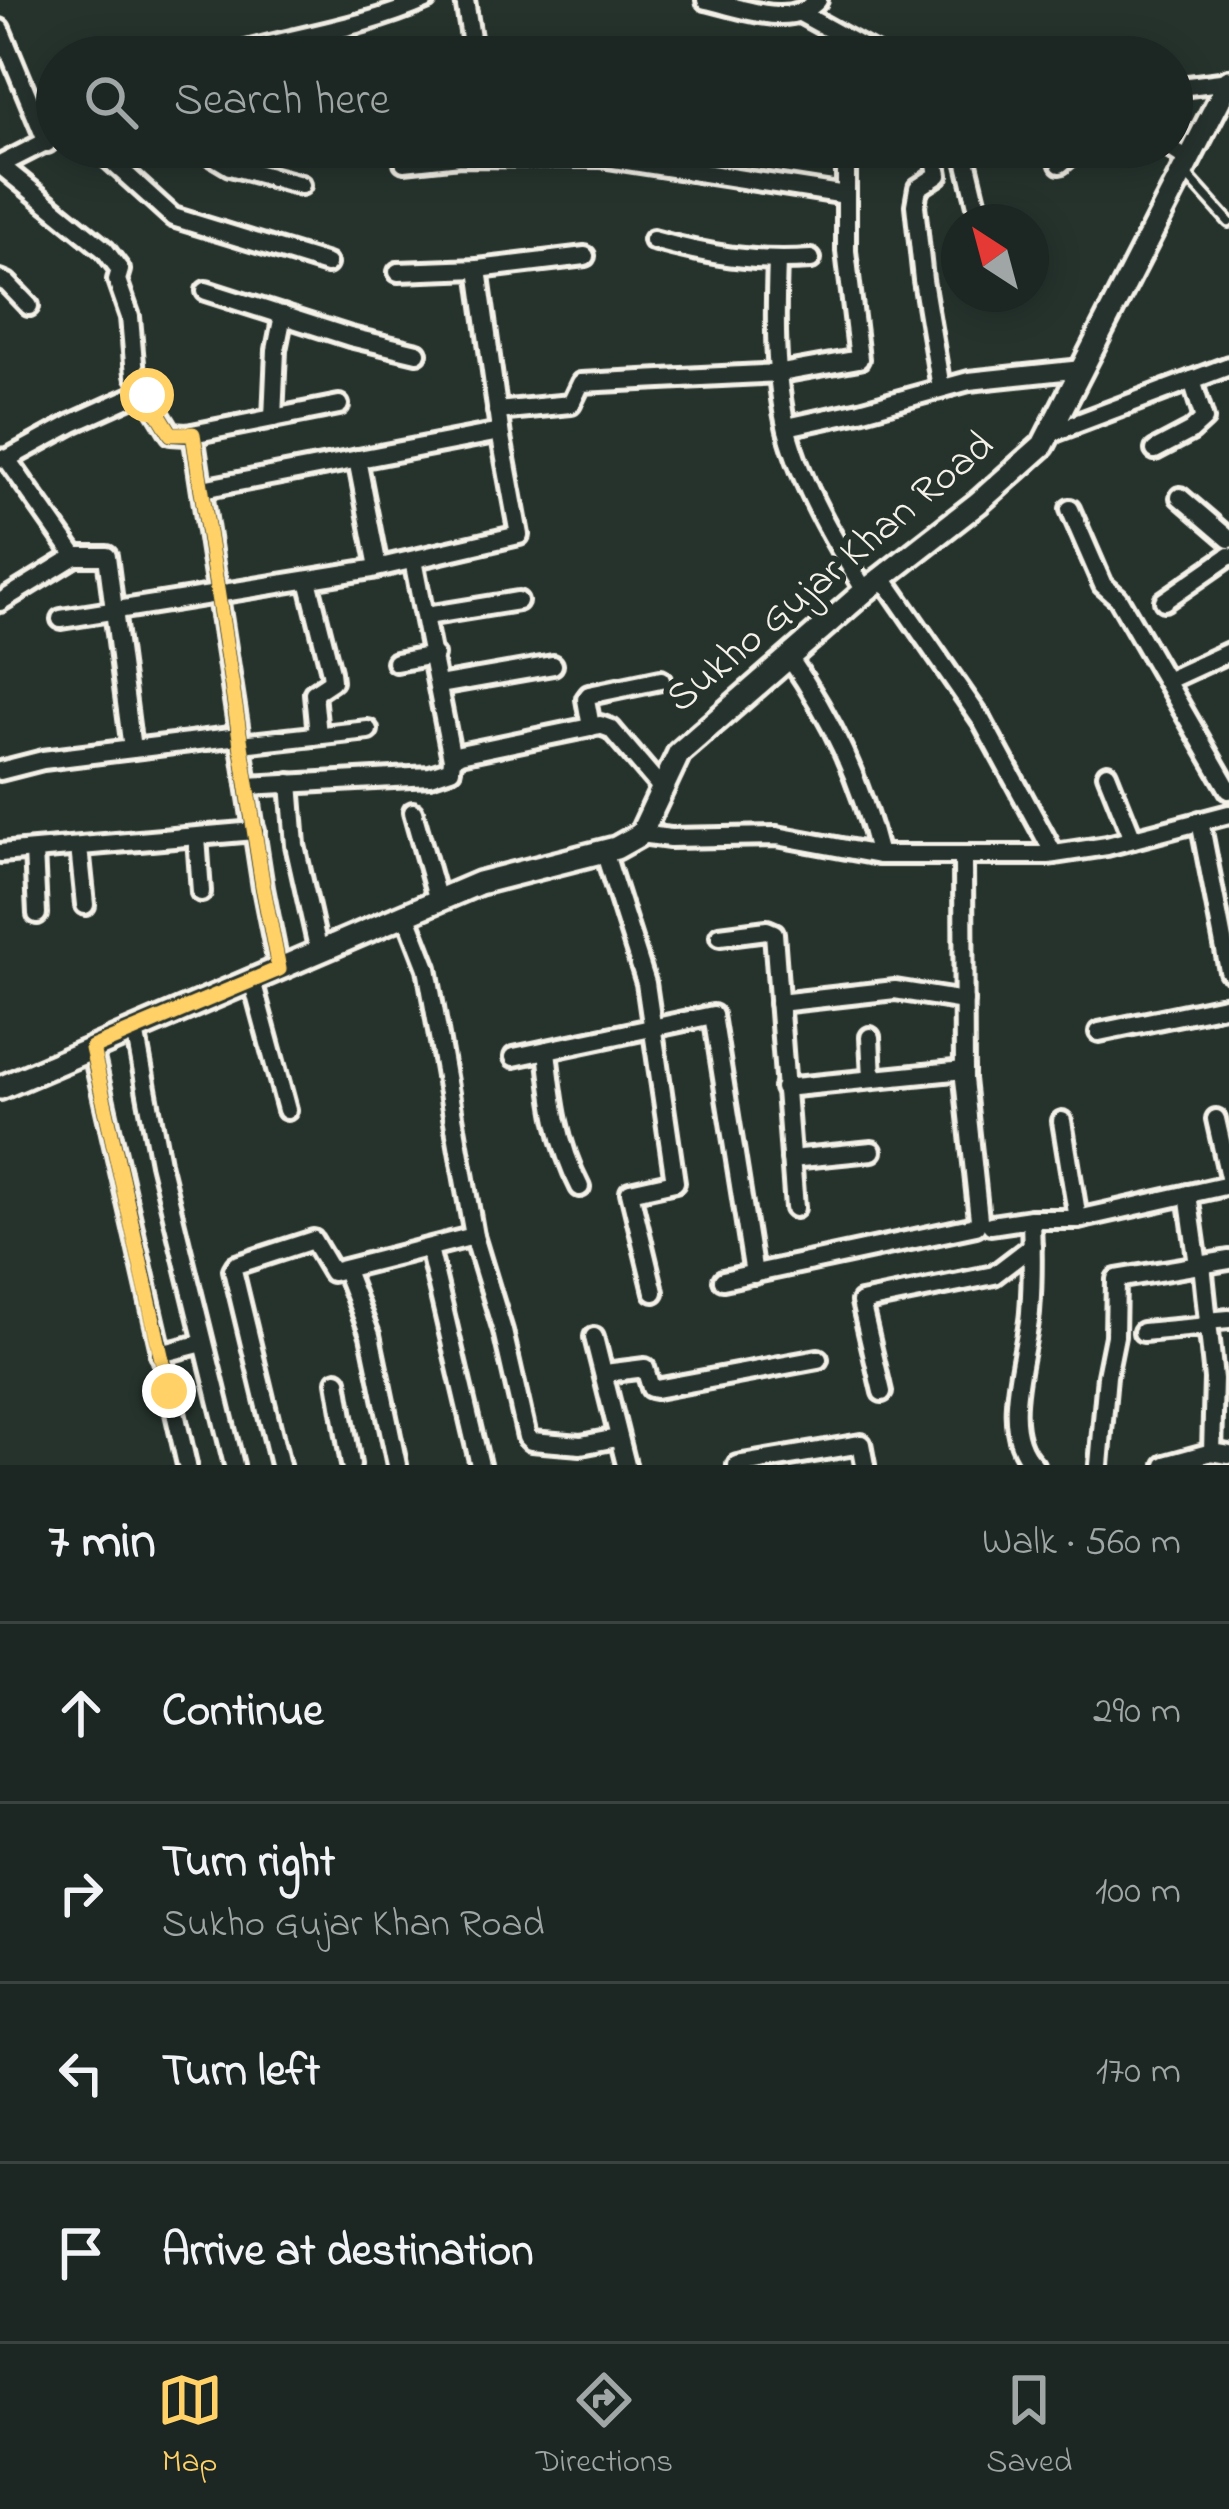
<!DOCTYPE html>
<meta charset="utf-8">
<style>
:root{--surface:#1c2622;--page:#29322f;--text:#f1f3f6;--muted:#a0a5a5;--line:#3a4340;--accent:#ffd166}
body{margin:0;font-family:"Indie Flower",sans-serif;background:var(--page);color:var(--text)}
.compass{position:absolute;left:941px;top:204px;width:108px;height:108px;border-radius:50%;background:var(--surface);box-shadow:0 6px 30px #0003;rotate:324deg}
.stop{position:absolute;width:36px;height:36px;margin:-27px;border:9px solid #ffd166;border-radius:50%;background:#fff}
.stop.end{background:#ffd166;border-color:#fff;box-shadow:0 3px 12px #0008}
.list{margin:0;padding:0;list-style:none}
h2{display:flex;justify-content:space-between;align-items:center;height:156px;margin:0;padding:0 48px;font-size:51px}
h2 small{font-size:39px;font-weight:400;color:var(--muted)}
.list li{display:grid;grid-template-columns:78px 1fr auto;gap:36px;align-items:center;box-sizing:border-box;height:180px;padding:0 48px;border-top:3px solid var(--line)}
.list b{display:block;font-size:45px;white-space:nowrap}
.list p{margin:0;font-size:39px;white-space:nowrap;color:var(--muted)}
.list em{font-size:39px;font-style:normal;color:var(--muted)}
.icon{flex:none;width:66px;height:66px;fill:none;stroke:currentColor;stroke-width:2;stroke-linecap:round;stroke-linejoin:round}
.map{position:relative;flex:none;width:1229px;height:1465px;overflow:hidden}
.search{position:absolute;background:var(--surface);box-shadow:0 6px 30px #0003;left:36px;right:36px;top:36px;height:132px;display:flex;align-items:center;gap:30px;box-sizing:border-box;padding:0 42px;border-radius:66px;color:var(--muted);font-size:45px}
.sheet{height:876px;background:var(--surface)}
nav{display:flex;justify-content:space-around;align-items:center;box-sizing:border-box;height:168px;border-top:3px solid var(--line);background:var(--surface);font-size:33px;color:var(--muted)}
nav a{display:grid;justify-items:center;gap:6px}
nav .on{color:var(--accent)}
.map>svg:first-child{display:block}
</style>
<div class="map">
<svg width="1229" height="1465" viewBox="0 0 1229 1465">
<rect width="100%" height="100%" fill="#26332d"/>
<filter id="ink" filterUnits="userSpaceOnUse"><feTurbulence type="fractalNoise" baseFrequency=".00833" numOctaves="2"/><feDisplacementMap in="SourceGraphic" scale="24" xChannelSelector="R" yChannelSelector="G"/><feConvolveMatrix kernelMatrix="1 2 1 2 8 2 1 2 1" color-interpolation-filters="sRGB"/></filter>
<g filter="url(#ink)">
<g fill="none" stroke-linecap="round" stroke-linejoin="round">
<g stroke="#f4f1e8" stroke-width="16">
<polyline id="service" points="1184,172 1229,222"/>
</g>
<g stroke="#f4f1e8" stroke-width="26">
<g id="minor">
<polyline points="465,0 474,57"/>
<path d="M706 0C740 7 792 30 818 0"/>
<polyline points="802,14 880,57"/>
<polyline points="0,29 47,143"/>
<path d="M224 57C292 37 361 29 426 0"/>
<polyline points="1172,88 1229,81"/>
<polyline points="96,147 173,217 327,264"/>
<polyline points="198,147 230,166 301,185"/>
<polyline points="933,147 938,175 918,188 915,205 923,280 941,388"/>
<polyline points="963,147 981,222"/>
<polyline points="1169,147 1189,160"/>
<polyline points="404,162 460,156 601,157 846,195"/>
<polyline points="1060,164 1080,147"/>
<polyline points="0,165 105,250 120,270 117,280 130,317 135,375 171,434 187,435 339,405"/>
<polyline points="0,165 57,136"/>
<path d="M653 240C707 255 755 263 811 259"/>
<path d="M777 261C775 315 774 377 787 430 802 487 835 542 865 591"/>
<polyline points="398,272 478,269 585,256"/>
<polyline points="0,280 7,283 29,306"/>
<polyline points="206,291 350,337 417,353"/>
<polyline points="997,294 998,297"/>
<polyline points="497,411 571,404 581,383 781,373 859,359 846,251 846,147"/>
<polyline points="273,418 276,350 283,315"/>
<polyline points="787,427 860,411 969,381 1082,369"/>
<polyline points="193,434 263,888 279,969"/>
<polyline points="1049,434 1229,366"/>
<polyline points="1155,450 1191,431 1204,419 1192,380"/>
<polyline points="0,458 7,459 73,423 144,391"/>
<polyline points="7,459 75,556"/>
<polyline points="357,459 378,567"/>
<polyline points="202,489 500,432"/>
<polyline points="1180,497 1229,539"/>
<polyline points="1070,509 1103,585 1118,598 1166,681"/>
<polyline points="413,560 452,759"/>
<polyline points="883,578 982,721 1054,854"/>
<polyline points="308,580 331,672 332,681 314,693 318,735"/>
<polyline points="1164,601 1229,556"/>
<polyline points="0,602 75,556 107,556 132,749"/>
<polyline points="426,616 518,601"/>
<polyline points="61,619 372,569 519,535 501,437 478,269"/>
<polyline points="1229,652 1166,681 1229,790"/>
<path d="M789 657C833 721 860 779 879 855"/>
<polyline points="396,662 434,655"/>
<polyline points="439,685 553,665"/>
<polyline points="591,727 586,699 589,695 661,680"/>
<polyline points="241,744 368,730"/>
<polyline points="0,771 43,760 239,736"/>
<polyline points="1107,774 1133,839"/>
<polyline points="290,783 295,845 319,952"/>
<polyline points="248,786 430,776 451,769 452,759 460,754 600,725 611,729 663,790"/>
<polyline points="413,812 438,901"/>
<polyline points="1200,821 1229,971"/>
<polyline points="641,834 670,838 777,836 879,855 1048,855 1107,846 1229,814"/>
<polyline points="197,837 201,892"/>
<polyline points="79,847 85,905"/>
<polyline points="34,851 37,914"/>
<polyline points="604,851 646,983 675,1182 630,1192 654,1292"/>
<polyline points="0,853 255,831"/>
<polyline points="406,914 427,968 474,1236 503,1331 527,1437 531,1441 581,1445 617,1438"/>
<polyline points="720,936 767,930 774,933 795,1208"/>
<polyline points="252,980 287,1110"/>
<polyline points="779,1003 895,990 964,1001"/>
<polyline points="135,1030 160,1163 234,1465"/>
<polyline points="1099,1032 1229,1005"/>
<polyline points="870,1037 872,1078"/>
<polyline points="92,1049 187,1465"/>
<path d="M547 1050C552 1099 557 1143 580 1187"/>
<polyline points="514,1057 713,1015 754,1274"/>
<polyline points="784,1088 964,1070"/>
<polyline points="1216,1119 1229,1177"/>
<polyline points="1062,1121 1078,1219"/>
<polyline points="791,1159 872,1151"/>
<polyline points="1188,1194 1198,1265"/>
<path d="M1031 1219C1032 1246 1032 1286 1030 1312 1027 1355 997 1429 1034 1465"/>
<polyline points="991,1225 1031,1219 1078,1219 1229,1185"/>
<polyline points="429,1248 480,1465"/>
<polyline points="1202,1264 1214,1379 1212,1452"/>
<polyline points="345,1270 370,1335 397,1465"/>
<polyline points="723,1280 976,1226 979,1219 964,1079 963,857"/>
<polyline points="1207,1321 1229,1319"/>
<polyline points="1143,1332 1208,1326"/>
<polyline points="594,1337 626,1465"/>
<polyline points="160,1354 203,1343"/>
<polyline points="605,1373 645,1368 651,1388 656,1389 818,1359"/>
<polyline points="337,1381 351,1465"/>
<polyline points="882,1392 861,1302 994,1275 1032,1246"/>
<polyline points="280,1465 233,1270 236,1265 313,1240 332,1272 474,1236"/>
<polyline points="737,1465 861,1444 865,1465"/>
<polyline points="1099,1465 1107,1376 1115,1336 1116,1279 1229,1260"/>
<polyline points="1165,1465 1212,1452 1229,1455"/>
</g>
</g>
<g stroke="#f4f1e8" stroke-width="30">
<polyline id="secondary" points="0,1088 479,883 616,848 641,834 679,753 865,591 978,503 1043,445 1229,81"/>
</g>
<use href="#service" stroke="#26332d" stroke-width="8"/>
<use href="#minor" stroke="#26332d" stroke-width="16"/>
<use href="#secondary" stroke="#26332d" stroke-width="21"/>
</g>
</g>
<g fill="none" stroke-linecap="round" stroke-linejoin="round" filter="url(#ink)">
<polyline stroke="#ffd166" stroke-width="15" points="147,395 171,434 193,434 263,887 279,969 92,1048 169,1391"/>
</g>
<g text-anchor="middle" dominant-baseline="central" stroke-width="12" stroke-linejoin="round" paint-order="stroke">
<g font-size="42" fill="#f4f1e8" stroke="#26332d">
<text transform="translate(831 573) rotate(-40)">Sukho Gujar Khan Road</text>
</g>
</g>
</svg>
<svg class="compass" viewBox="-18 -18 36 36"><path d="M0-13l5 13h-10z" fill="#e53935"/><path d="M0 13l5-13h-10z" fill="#a0a5a5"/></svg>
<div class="stop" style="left:147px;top:395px"></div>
<div class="stop end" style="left:169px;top:1391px"></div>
<div class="search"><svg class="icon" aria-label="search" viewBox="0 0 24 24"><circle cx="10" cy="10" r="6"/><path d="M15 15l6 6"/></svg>Search here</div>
</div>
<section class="sheet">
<h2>7 min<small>Walk · 560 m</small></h2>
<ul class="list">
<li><svg class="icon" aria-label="ahead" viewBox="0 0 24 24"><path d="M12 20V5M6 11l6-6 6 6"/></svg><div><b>Continue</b></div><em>290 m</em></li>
<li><svg class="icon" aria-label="right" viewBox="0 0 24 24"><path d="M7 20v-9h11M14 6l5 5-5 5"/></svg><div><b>Turn right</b><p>Sukho Gujar Khan Road</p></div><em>100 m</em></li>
<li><svg class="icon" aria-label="left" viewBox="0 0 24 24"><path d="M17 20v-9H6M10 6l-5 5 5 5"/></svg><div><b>Turn left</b></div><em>170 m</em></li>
<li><svg class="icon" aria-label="arrive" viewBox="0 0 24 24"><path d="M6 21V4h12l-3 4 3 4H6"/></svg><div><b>Arrive at destination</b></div></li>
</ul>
</section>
<nav>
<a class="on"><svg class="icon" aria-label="map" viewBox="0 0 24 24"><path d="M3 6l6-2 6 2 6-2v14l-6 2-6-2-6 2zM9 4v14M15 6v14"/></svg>Map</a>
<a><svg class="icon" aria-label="directions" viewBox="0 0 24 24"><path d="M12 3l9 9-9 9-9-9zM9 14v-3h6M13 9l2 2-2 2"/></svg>Directions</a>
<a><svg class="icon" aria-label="saved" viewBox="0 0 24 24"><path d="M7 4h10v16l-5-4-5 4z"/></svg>Saved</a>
</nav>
